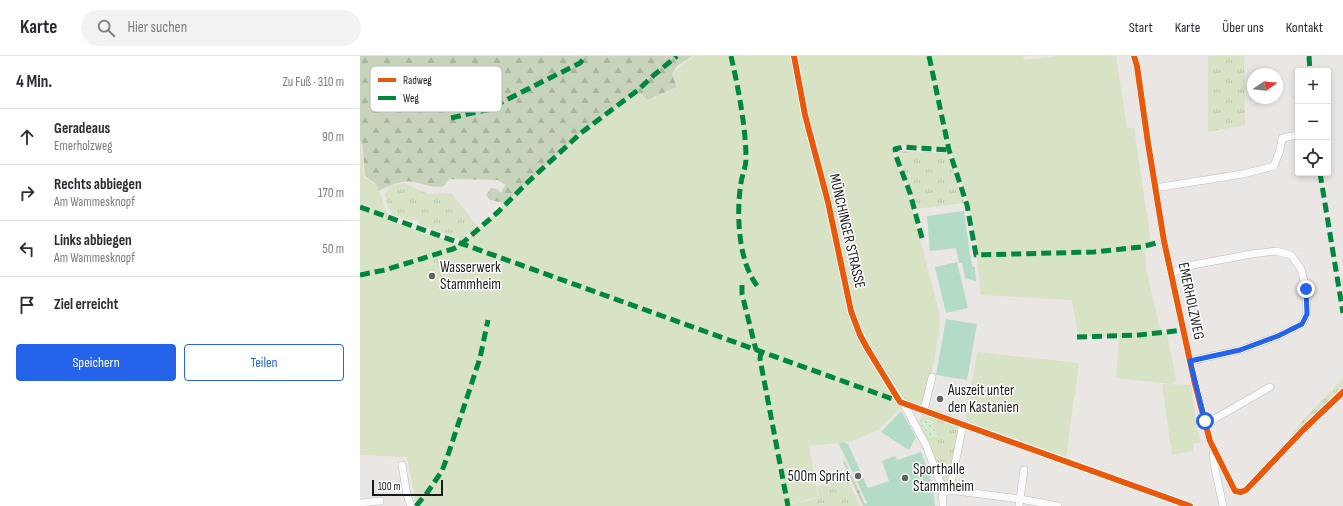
<!DOCTYPE html>
<html lang="de">
<meta charset="utf-8">
<style>
:root{--surface:#fff;--page:#f2f2f3;--text:#2b2b33;--muted:#7c7c81;--line:#e1e1e2;--accent:#2563eb}
body{margin:0;font-family:"Sofia Sans Condensed",sans-serif;background:var(--page);color:var(--text)}
.controls{position:absolute;right:12px;top:12px;display:grid;overflow:hidden;border-radius:4px;box-shadow:0 2px 6px #0003}
.controls button{width:36px;height:36px;display:grid;place-items:center;padding:0;border:0;border-bottom:1px solid var(--line);background:var(--surface);color:var(--text);font:20px sans-serif}
.compass{position:absolute;left:887px;top:12px;width:36px;height:36px;border-radius:50%;background:var(--surface);box-shadow:0 2px 6px #0003;rotate:76deg}
.scale{position:absolute;left:12px;bottom:10px;width:71px;box-sizing:border-box;padding-left:4px;border:2px solid #1b1b1b;border-top:0;font-size:11px;line-height:14px;white-space:nowrap;color:#1b1b1b;-webkit-text-stroke:3px #fff;paint-order:stroke}
.stop{position:absolute;width:12px;height:12px;margin:-9px;border:3px solid #2563eb;border-radius:50%;background:#fff}
.stop.end{background:#2563eb;border-color:#fff;box-shadow:0 1px 4px #0008}
.list{margin:0;padding:0;list-style:none}
h2{display:flex;justify-content:space-between;align-items:center;height:52px;margin:0;padding:0 16px;font-size:17px}
h2 small{font-size:13px;font-weight:400;color:var(--muted)}
.list li{display:grid;grid-template-columns:26px 1fr auto;gap:12px;align-items:center;box-sizing:border-box;height:56px;padding:0 16px;border-top:1px solid var(--line)}
.list b{display:block;font-size:15px;white-space:nowrap}
.list p{margin:0;font-size:13px;white-space:nowrap;color:var(--muted)}
.list em{font-size:13px;font-style:normal;color:var(--muted)}
.actions{display:flex;gap:8px;padding:12px 16px}
.actions a{flex:1;padding:9px 0;border:1px solid var(--accent);border-radius:4px;text-align:center;font-size:14px;color:var(--accent)}
.actions .main{background:var(--accent);color:#fff}
.icon{flex:none;width:22px;height:22px;fill:none;stroke:currentColor;stroke-width:2;stroke-linecap:round;stroke-linejoin:round}
.map{position:relative;flex:none;width:983px;height:450px;overflow:hidden}
header{display:flex;align-items:center;gap:24px;box-sizing:border-box;height:56px;padding:0 20px;background:var(--surface);border-bottom:1px solid var(--line)}
header strong{font-size:19px}
nav{display:flex;gap:22px;margin-inline-start:auto;font-size:14px}
.search{width:280px;height:36px;background:var(--page);display:flex;align-items:center;gap:10px;box-sizing:border-box;padding:0 14px;border-radius:22px;color:var(--muted);font-size:15px}
main{display:flex}
aside{flex:1;background:var(--surface)}
.map>svg:first-child{display:block}
</style>
<header>
<strong>Karte</strong>
<div class="search"><svg class="icon" aria-label="search" viewBox="0 0 24 24"><circle cx="10" cy="10" r="6"/><path d="M15 15l6 6"/></svg>Hier suchen</div>
<nav><a>Start</a><a>Karte</a><a>Über uns</a><a>Kontakt</a></nav>
</header>
<main>
<aside>
<h2>4 Min.<small>Zu Fuß · 310 m</small></h2>
<ul class="list">
<li><svg class="icon" aria-label="ahead" viewBox="0 0 24 24"><path d="M12 20V5M6 11l6-6 6 6"/></svg><div><b>Geradeaus</b><p>Emerholzweg</p></div><em>90 m</em></li>
<li><svg class="icon" aria-label="right" viewBox="0 0 24 24"><path d="M7 20v-9h11M14 6l5 5-5 5"/></svg><div><b>Rechts abbiegen</b><p>Am Wammesknopf</p></div><em>170 m</em></li>
<li><svg class="icon" aria-label="left" viewBox="0 0 24 24"><path d="M17 20v-9H6M10 6l-5 5 5 5"/></svg><div><b>Links abbiegen</b><p>Am Wammesknopf</p></div><em>50 m</em></li>
<li><svg class="icon" aria-label="arrive" viewBox="0 0 24 24"><path d="M6 21V4h12l-3 4 3 4H6"/></svg><div><b>Ziel erreicht</b></div></li>
</ul>
<div class="actions"><a class="main">Speichern</a><a>Teilen</a></div>
</aside>
<div class="map">
<svg width="983" height="450" viewBox="0 0 983 450">
<defs>
<pattern id="grass-tufts" width="24" height="20" patternUnits="userSpaceOnUse"><rect width="24" height="20" fill="#d8e3c5"/><path d="M3 7l-1-3M5 7V3M7 7l1-3M15 17l-1-3M17 17v-4M19 17l1-3" fill="none" stroke="#b9c2a9"/></pattern>
<pattern id="forest-firs" width="22" height="20" patternUnits="userSpaceOnUse"><rect width="22" height="20" fill="#c7d4bb"/><path d="M5 1l3.5 6h-7zM16 11l3.5 6h-7z" fill="#aab5a0"/></pattern>
<pattern id="park-dots" width="8" height="8" patternUnits="userSpaceOnUse"><rect width="8" height="8" fill="#d4edd1"/><path d="M2 2h.1M6 6h.1" fill="none" stroke="#b5cbb3" stroke-width="1.8" stroke-linecap="round"/></pattern>
</defs>
<rect width="100%" height="100%" fill="#e9e6e3"/>
<g fill="url(#grass-tufts)">
<polygon points="848,0 884,0 885,69 848,76"/>
<polygon points="540,95 588,97 604,147 556,153 535,97"/>
<path d="M44 127 68 138 91 137 117 170 102 184 59 168 58 164C50 164 34 162 29 153 27 149 26 143 25 138L30 130Z"/>
<polygon points="78,199 88,213 85,214 65,212 63,209 63,204"/>
<polygon points="983,322 983,332 924,390 934,374"/>
<polygon points="562,358 574,360 600,369 589,428 583,426 559,368"/>
<polygon points="488,424 500,450 428,450 428,449 459,442 457,430"/>
</g>
<g fill="url(#forest-firs)">
<path d="M0 0H333L318 9 312 18 317 31 287 44 278 35 221 77 145 147 130 144 126 139 131 132 137 133 141 137 145 129 138 124 89 123 84 130C73 133 63 127 53 126 41 124 29 130 19 135L15 127 5 120 2 87 0 85Z"/>
<polygon points="485,405 506,450 503,450 483,406"/>
</g>
<polygon fill="url(#park-dots)" points="564,364 572,364 578,377 576,382 569,381 561,370"/>
<g fill="#d8e3c5" fill-rule="evenodd">
<path d="M335 0H663L664 4 699 0H756L767 72H774L791 187 785 193 786 212 800 273 807 278 816 323 812 328 756 322 759 280H718L712 244 621 239 614 177 608 149 590 93 551 92 542 88 533 91 532 94 550 143 580 260 579 278 570 326 563 350 542 351 519 373 491 386 449 390 458 441 427 449V450H58L55 443 47 401 0 399V86L1 87 4 121 15 128 21 140 28 160V164L78 182 100 188 135 159 163 130 198 101 221 77 236 66 245 61 272 39 280 37 287 44 317 32 313 17 320 10ZM78 199 88 213 85 214 65 212 63 209V204Z"/>
<polygon points="617,296 719,307 706,401 605,367"/>
<polygon points="802,328 831,329 837,372 841,386 833,388 833,395 812,399"/>
</g>
<g fill="#b4dbc6">
<polygon points="604,155 611,205 613,211 615,211 616,225 605,222 602,207 599,207 596,192 570,195 567,160"/>
<polygon points="597,206 608,252 586,257 575,211"/>
<polygon points="586,263 617,268 607,324 576,319"/>
<polygon points="541,355 556,381 549,394 521,376"/>
<path d="M483 386 488 388 508 432 529 425 522 405 535 400 537 404 561 396C568 414 574 430 575 450H505L504 448 507 447 479 388Z"/>
</g>
<g fill="none" stroke-linecap="round" stroke-linejoin="round">
<g stroke="#bfbdbc" stroke-width="8">
<g id="minor">
<polyline points="434,0 445,59 468,146 491,255 500,279 507,292 546,352 566,389 582,431 583,450"/>
<polyline points="774,0 777,10 788,87 804,185 835,328 850,385 875,435 881,436 886,434 943,374 983,336"/>
<polyline points="795,132 883,118 914,110 920,94 922,82 938,79"/>
<polyline points="812,217 833,209 891,198 916,195 931,199 941,213 946,233 947,258 942,268 918,280 880,294 830,305"/>
<polyline points="540,346 603,368 594,413 589,434"/>
<polyline points="564,354 572,321"/>
<polyline points="845,365 856,362 910,331"/>
<polyline points="853,394 854,408 863,450"/>
<polyline points="42,409 47,439 51,450"/>
<polyline points="585,436 589,434 660,443 698,450"/>
<polyline points="0,447 20,445"/>
<polyline points="659,450 664,414"/>
</g>
</g>
<use href="#minor" stroke="#fcfbfb" stroke-width="7"/>
<g stroke="#00873e" stroke-width="5" stroke-dasharray="10 5" stroke-linecap="butt">
<path d="M371 0C378 31 386 71 386 103 386 111 382 119 381 127 376 157 378 208 399 232"/>
<polyline points="569,0 589,94 607,149 616,199 734,196 781,191 804,185"/>
<polyline points="949,0 950,15"/>
<polyline points="91,62 126,54 220,7 226,0"/>
<polyline points="960,117 983,257"/>
<polyline points="0,151 538,345"/>
<polyline points="562,182 550,137 536,100 535,93 543,91 589,94"/>
<polyline points="0,219 25,214 93,193 99,190 138,156 169,125 221,77 278,34 294,19 317,0"/>
<polyline points="382,229 382,238 396,294"/>
<polyline points="717,281 779,279 824,274"/>
<polyline points="401,295 400,303 428,450"/>
<polyline points="56,450 67,437 82,415 89,396 120,302 128,264"/>
</g>
<g stroke="#fff" stroke-width="8">
<g id="cycleway">
<polyline points="434,0 445,59 468,146 491,255 500,279 507,292 540,346 830,450"/>
<polyline points="774,0 777,10 788,87 804,185 835,328 850,385 875,435 881,436 886,434 943,374 983,336"/>
</g>
</g>
<use href="#cycleway" stroke="#e8590c" stroke-width="6"/>
</g>
<g fill="none" stroke-linecap="round" stroke-linejoin="round">
<polyline stroke="#2563eb" stroke-width="5" points="845,365 830,305 880,294 918,280 942,268 947,258 946,233"/>
</g>
<g fill="#636261" stroke="#fff" stroke-width="1.5">
<circle cx="72" cy="220" r="4"/>
<circle cx="580" cy="343" r="4"/>
<circle cx="498" cy="420" r="4"/>
<circle cx="545" cy="422" r="4"/>
</g>
<g text-anchor="middle" dominant-baseline="central" stroke-width="3" stroke-linejoin="round" paint-order="stroke">
<g font-size="15" fill="#1b1b1b" stroke="#fff">
<text transform="translate(487 175) rotate(77)">MÜNCHINGER STRASSE</text>
<text transform="translate(831 245) rotate(78)">EMERHOLZWEG</text>
</g>
<g font-size="15" fill="#1b1b1b" stroke="#fff" text-anchor="start">
<text x="80" y="211">Wasserwerk<tspan x="80" dy="17">Stammheim</tspan></text>
<text x="588" y="334">Auszeit unter<tspan x="588" dy="17">den Kastanien</tspan></text>
<text x="553" y="413">Sporthalle<tspan x="553" dy="17">Stammheim</tspan></text>
<text x="490" y="420" text-anchor="end">500m Sprint</text>
</g>
</g>
<rect x="10" y="10" width="132" height="46" rx="6" fill="#fff" stroke="#bbb" stroke-width="1"/>
<rect x="18" y="22" width="18" height="4" fill="#e8590c"/>
<rect x="18" y="40" width="18" height="4" fill="#00873e"/>
<g font-size="11" fill="#1b1b1b">
<text x="43" y="28">Radweg</text>
<text x="43" y="46">Weg</text>
</g>
</svg>
<div class="controls">
<button>+</button>
<button>−</button>
<button><svg class="icon" aria-label="locate" viewBox="0 0 24 24"><circle cx="12" cy="12" r="6"/><path d="M12 2v4M12 18v4M2 12h4M18 12h4"/></svg></button>
</div>
<svg class="compass" viewBox="-18 -18 36 36"><path d="M0-13l5 13h-10z" fill="#e53935"/><path d="M0 13l5-13h-10z" fill="#7c7c81"/></svg>
<div class="scale">100 m</div>
<div class="stop" style="left:845px;top:365px"></div>
<div class="stop end" style="left:946px;top:233px"></div>
</div>
</main>
